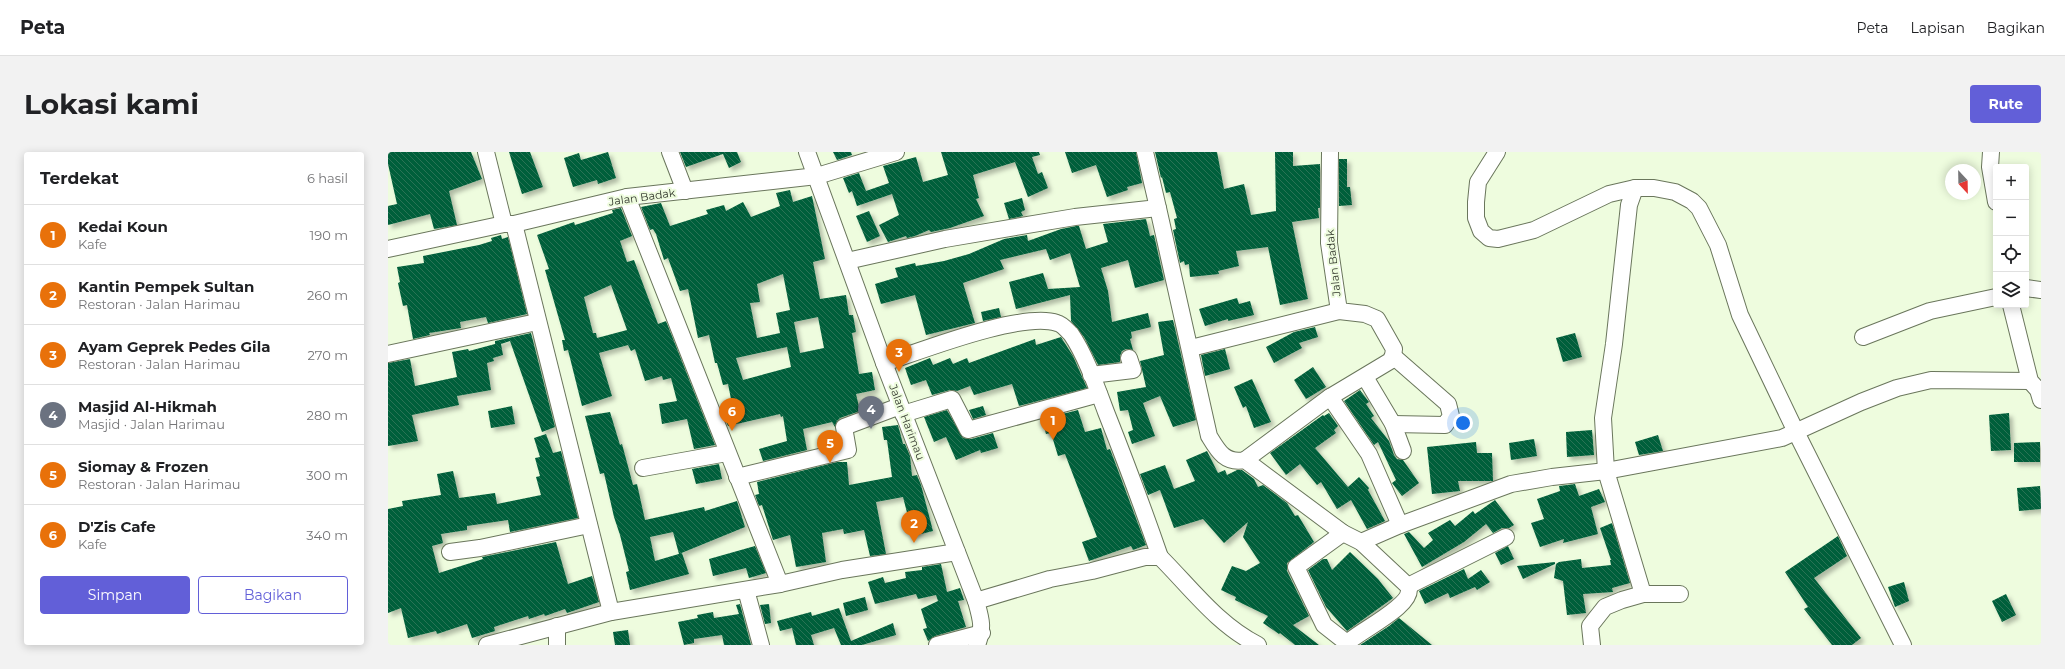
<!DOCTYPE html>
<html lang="id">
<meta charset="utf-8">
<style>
:root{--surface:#fff;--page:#f2f2f2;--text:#202124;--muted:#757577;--line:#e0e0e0;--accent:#625fd8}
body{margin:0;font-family:Montserrat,sans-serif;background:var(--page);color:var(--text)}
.controls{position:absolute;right:12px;top:12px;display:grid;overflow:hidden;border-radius:4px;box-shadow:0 2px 10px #0003}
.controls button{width:36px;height:36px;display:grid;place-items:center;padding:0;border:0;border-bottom:1px solid var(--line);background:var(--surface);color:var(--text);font:20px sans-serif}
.compass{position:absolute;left:1557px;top:12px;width:36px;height:36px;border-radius:50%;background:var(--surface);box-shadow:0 2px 10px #0003;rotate:158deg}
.you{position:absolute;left:1075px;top:271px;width:14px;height:14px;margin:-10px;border:3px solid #fff;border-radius:50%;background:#1a73e8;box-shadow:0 0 0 6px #1a73e833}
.badge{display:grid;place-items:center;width:26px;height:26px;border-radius:50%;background:var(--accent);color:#fff;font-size:13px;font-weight:700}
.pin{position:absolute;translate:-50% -33px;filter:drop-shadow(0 1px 2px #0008)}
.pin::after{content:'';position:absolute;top:21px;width:14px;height:12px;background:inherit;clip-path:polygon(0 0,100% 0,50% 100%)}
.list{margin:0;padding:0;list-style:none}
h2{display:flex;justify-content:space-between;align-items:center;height:52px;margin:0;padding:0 16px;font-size:17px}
h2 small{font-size:13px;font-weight:400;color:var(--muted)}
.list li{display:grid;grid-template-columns:26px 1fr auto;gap:12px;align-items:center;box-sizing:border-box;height:60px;padding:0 16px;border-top:1px solid var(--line)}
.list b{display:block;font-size:15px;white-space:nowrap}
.list p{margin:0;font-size:13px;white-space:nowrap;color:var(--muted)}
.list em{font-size:13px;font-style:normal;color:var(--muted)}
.actions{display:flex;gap:8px;padding:12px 16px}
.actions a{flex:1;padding:9px 0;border:1px solid var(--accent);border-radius:4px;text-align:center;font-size:14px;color:var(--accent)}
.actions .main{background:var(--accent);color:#fff}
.icon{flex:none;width:22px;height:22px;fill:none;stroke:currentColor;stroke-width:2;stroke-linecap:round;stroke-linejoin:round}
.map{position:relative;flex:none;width:1653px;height:493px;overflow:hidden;border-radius:4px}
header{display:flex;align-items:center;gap:24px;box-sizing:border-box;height:56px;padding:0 20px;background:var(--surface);border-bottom:1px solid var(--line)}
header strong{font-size:19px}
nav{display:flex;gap:22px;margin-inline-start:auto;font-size:14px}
.intro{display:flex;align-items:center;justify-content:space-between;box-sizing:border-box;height:96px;padding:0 24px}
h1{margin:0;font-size:28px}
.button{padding:10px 18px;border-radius:4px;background:var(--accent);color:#fff;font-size:14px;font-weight:700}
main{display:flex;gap:24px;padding:0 24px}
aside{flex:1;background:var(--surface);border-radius:4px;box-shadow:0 2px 10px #0003}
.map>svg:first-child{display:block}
</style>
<header>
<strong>Peta</strong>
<nav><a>Peta</a><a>Lapisan</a><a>Bagikan</a></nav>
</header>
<div class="intro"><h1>Lokasi kami</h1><a class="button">Rute</a></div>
<main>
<aside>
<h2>Terdekat<small>6 hasil</small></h2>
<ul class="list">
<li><span class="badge" style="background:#e8710a">1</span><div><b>Kedai Koun</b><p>Kafe</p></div><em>190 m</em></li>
<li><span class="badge" style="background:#e8710a">2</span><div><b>Kantin Pempek Sultan</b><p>Restoran · Jalan Harimau</p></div><em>260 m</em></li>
<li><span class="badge" style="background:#e8710a">3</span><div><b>Ayam Geprek Pedes Gila</b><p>Restoran · Jalan Harimau</p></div><em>270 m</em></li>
<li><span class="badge" style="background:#6b7280">4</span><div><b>Masjid Al-Hikmah</b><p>Masjid · Jalan Harimau</p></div><em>280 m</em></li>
<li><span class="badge" style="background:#e8710a">5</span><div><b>Siomay &amp; Frozen</b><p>Restoran · Jalan Harimau</p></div><em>300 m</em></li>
<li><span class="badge" style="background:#e8710a">6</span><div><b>D'Zis Cafe</b><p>Kafe</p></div><em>340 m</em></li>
</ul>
<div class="actions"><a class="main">Simpan</a><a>Bagikan</a></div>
</aside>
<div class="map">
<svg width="1653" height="493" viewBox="0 0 1653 493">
<defs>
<pattern id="building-back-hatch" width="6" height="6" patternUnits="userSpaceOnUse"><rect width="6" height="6" fill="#025f3a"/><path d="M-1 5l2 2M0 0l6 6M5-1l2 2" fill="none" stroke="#297355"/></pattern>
<filter id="shadow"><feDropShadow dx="3.5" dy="3.5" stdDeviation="2" flood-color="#0004"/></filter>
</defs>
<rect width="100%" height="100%" fill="#eefcde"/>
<g fill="url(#building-back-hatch)" fill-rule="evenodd" filter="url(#shadow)">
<polygon points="0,0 83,0 94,27 61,39 69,73 46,77 42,62 0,73 0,54 9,52 0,12"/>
<polygon points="121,0 142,0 155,35 134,42"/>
<polygon points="220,0 228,26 210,32 209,28 185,35 176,6 191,1 193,8"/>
<polygon points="292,0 349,0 353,10 341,16 335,2 298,15"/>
<polygon points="445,0 463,0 464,3 449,8"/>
<polygon points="553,0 651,0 652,3 644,5 650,22 654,20 660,36 640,45 627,10 585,23 591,46 588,47 596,64 562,76 543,80 541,78 527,84 519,86 518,84 500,90 491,73 511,63 504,42 469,54 464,39 461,41 455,26 471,21 478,39 501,31 495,14 528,5 535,30 560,23"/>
<polygon points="677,0 748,0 754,31 739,35 740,38 719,45 708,13 684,21"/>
<polygon points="767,0 829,0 836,37 856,32 863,63 888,59 887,0 905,0 905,14 932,12 932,56 930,56 931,66 904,70 920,147 892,153 880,95 848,99 851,114 830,119 831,122 802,125 801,112 797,113 796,109 792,111 785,78 788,77 786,67 789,66 782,40 778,41 774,25 773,26"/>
<polygon points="951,7 959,7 959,35 962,35 964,53 951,54"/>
<path d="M402 38 405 50 424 44 437 107 425 110 432 147 458 143 461 163H465L468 180 464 181 471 222 484 220 487 238 468 242 472 259 452 266 449 269 447 275 444 270 415 277 419 298 375 309 371 297 399 289 395 264 393 265 392 262 340 274 335 262 345 257 340 232 335 233 329 211H327L321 183 310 186 300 137 292 139 280 106 276 108 268 82 265 77 262 78 253 55 273 51 282 74 320 62 318 58 336 53 338 59 355 50 363 65 392 54 388 41ZM395 122 402 158 388 161 392 181 369 186 362 151 372 150 369 132ZM430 165 436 196 412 201 406 170ZM399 195 403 215 355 228 348 206Z"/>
<polygon points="634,46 637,58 633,60 635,64 621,67 616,51"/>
<path d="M233 56 244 84 232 89 239 110 246 108 270 172 278 169 327 293 306 297 299 267 274 272 271 252 289 249 283 226 275 228 274 224 257 229 247 197 243 199 240 193 211 201 224 244 194 254 180 198 176 199 174 188H177L157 118 161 117 149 83 186 70 187 73 225 61 224 58ZM223 133 239 178 209 186 208 181H205L196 145Z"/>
<polygon points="481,59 492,84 479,90 468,64"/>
<polygon points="758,67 762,84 766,83 776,128 747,136 740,108 713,116 720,139 724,170 760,161 763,175 743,180 744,186 742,187 745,198 738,197 734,199 732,204 732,210 710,213 696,185 683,169 682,143 628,157 621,130 655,121 660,137 692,135 682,101 662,108 658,97 612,108 616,117 575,131 587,171 538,183 527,143 493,152 487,132 510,125 507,116 527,111 528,114 556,109 581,102 616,87 639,83 640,89 673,77 688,74 691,74 698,97 720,90 715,72"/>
<polygon points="113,83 114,87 120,85 139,162 100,171 98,165 72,170 73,176 41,181 42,183 25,187 19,153 15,154 10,131 12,130 9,115 36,111 35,104 91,93 104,89 103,86"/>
<polygon points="849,146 851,152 862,149 866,163 840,169 840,167 817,174 811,157"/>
<polygon points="611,156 613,165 595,169 593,160"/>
<polygon points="785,168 808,268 785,275 772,244 755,251 767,284 744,292 740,280 745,278 740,258 732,259 729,240 758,235 752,209 776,203 770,170"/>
<polygon points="927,175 930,185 911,191 914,196 886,211 878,195 906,180"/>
<polygon points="143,181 167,275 154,280 122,189 113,192 115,203 105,206 106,209 99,211 103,238 69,244 71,253 24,263 30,289 0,294 0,211 22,207 27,234 69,225 64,200 80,197 81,199 107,192 107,189"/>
<polygon points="1187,181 1194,205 1175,210 1168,186"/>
<polygon points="673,185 685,204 699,236 631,254 624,232 586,243 582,234 569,239 562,238 544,243 538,228 523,233 517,216 542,206 545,213 562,206 565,212 579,206 581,211 647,187 648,193"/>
<polygon points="837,197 842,217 817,224 813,203"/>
<polygon points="925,215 938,235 918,247 906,228"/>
<polygon points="864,227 883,270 866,276 858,254 855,256 846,235"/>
<polygon points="972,238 981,250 978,252 986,264 983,266 1001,289 1006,303 1009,307 1015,308 1031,331 1014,344 1004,331 1008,328 990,290 986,293 956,249"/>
<polygon points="124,254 127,272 103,276 100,259"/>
<polygon points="595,254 598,263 585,267 581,258"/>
<polygon points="559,258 575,286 583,287 605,281 610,296 593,301 592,298 568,308 558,285 546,290 536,265"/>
<polygon points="690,258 697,280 713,276 719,298 722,297 758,393 745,398 743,394 701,409 694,390 709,385 677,302 670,304 663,281 658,282 654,267"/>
<polygon points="222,260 232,293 234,292 245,333 249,332 257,368 316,355 317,359 349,349 357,375 291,402 285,380 262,385 267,409 294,401 301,422 242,438 238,420 241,419 232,383 226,365 216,321 212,322 197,264"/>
<polygon points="941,261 950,274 946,278 948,281 927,296 960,335 971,325 981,336 980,338 997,369 979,377 963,348 949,357 933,330 929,333 912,312 898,323 882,301 935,263 936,264"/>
<polygon points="1621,261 1623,298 1603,299 1601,263"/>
<polygon points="510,273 515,292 517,292 522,304 524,324 529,323 533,333 545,379 525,384 515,345 488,350 498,402 482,404 476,378 456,382 455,377 434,381 438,410 408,415 402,383 385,388 374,353 371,354 367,343 371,342 369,330 449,310 459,310 461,333 504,325 499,288 496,288 494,275"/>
<polygon points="1204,278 1206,303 1179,305 1178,280"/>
<polygon points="158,282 165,301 173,299 190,366 122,380 120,368 79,374 79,378 53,382 55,391 44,394 51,421 95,407 94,405 168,390 180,432 204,424 211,450 179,461 177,457 157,464 156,462 141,467 140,464 106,475 107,479 84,486 79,472 49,482 48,479 20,486 13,456 0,461 0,357 15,354 14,349 53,343 49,322 65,319 71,346 107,341 109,352 153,343 148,325 152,324 147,306 152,305 146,286"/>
<polygon points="1270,283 1275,299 1251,303 1247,290"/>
<polygon points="1146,287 1149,304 1123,308 1121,291"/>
<polygon points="1088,290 1089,301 1104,301 1105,329 1070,329 1072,339 1044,342 1039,295"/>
<polygon points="1652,290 1652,310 1626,310 1626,291"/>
<polygon points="819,299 830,321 837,318 839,323 849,318 854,318 866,327 870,335 875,333 899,351 907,364 910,363 926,390 899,411 899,419 921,464 905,473 931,493 907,493 892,481 891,482 875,471 880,464 847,448 848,445 833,438 844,414 858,419 872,411 855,385 860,370 836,391 815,367 786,376 772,338 760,343 752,322 777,313 786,337 807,329 798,308"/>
<polygon points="331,312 334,327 308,332 304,317"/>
<polygon points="1187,332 1191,344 1211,337 1217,350 1203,355 1210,382 1175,391 1176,387 1152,395 1143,371 1156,367 1149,347 1172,339 1171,334"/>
<polygon points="1652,334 1653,357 1631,359 1629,336"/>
<polygon points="1107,348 1126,373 1121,376 1114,376 1105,381 1098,372 1076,390 1034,415 1016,382 1021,380 1036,396 1045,388 1040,381 1062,368 1067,374 1085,359 1087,362"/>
<polygon points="1224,371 1242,431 1224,436 1225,440 1195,442 1198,461 1179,463 1175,429 1166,426 1168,412 1171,410 1193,407 1194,416 1223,413 1222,408 1223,408 1212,376"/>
<polygon points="1450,384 1459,404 1426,426 1473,486 1464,493 1444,493 1416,457 1420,455 1397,420"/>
<polygon points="367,394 378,421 361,426 358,416 325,424 321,407"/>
<polygon points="1120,394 1126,407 1113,413 1107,401"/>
<polygon points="962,400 990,427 1005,446 959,479 938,455 920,418 935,407 939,407 944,418"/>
<polygon points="1167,410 1167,412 1135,427 1129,414"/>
<polygon points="553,412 559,440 572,436 576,448 570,449 578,475 547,484 540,489 535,477 539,476 533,457 550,449 548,443 530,447 528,442 487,452 480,430 495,425 497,431 518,426 517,420 534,418 534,415"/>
<polygon points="1076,417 1080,427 1093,418 1102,430 1089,438 1087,435 1062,446 1060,441 1037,452 1031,439"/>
<polygon points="1516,430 1521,449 1507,455 1500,435"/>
<polygon points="1618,442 1628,463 1614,470 1604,449"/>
<polygon points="477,445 480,458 458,464 455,451"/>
<polygon points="352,452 363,493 336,493 334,483 306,487 306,491 296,493 290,470 310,466 309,463 325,460 326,466 351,462 348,453"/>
<polygon points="381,452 383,471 377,472 372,453"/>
<polygon points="451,456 463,489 505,471 508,483 474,493 453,493 446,476 423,483 426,493 408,493 404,476 392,479 389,469 423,460 424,464"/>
<polygon points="1011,466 1044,493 972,493 1001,474"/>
<polygon points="240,478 242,493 227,493 225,480"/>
</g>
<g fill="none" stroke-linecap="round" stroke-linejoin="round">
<g stroke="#6a765c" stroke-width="18">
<g id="minor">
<polyline points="98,0 116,72"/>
<polyline points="282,0 297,39"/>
<path d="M419 0 496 211 588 449C593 467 596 475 589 493"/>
<polyline points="1109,0 1090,30 1088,50 1088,66 1093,79 1101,86 1110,87 1146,78 1221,42 1247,36 1266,36 1287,40 1304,49 1311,56 1330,93 1352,163 1408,280 1515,493"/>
<polyline points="1603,0 1602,15 1608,50"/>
<polyline points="1247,36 1241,53 1226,192 1215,266 1218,319 1255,442"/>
<polyline points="239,45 392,432"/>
<path d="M770 56 821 284C830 299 837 312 857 308L955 381 973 390 1020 434C1029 453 968 480 957 493"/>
<polyline points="126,72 223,460"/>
<polyline points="0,97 116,72 126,72 239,45 429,24 508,0"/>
<polyline points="459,109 557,87 687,65 770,56 757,0"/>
<polyline points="1638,136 1653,138"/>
<polyline points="1623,153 1642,229 1650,238 1653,248"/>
<polyline points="1475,185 1542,159 1608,145"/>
<polyline points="803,196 951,159"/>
<polyline points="0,202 149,170"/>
<path d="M496 211C533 199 634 159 669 171 674 172 679 178 683 182 697 202 709 236 718 260 737 308 755 356 772 405"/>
<polyline points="703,223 745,218 741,206"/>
<polyline points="977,225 1005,272 1015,299"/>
<polyline points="942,245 981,302 1012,373"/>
<polyline points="515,262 564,247 580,278 711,242"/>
<polyline points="1005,272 1057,273 1063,264 1060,252 1005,204"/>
<polyline points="857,308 942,245 1002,209 1005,204 1006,197 989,167 977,162 951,159 941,91 942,0"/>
<polyline points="255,316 339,301"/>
<polyline points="349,325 460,298 456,275 512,254"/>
<polyline points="955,381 908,415 936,473 959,491"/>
<polyline points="973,390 1012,373 1123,332 1164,325 1218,319 1394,286 1473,250 1509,236 1543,228 1642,229"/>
<polyline points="62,400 92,396 201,373"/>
<polyline points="1020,434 1118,385"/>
<polyline points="358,438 373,493"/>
<path d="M588 449 662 427 704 419 757 405H772C803 436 830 473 870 493"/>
<polyline points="169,474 169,493"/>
<polyline points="99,493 223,460 392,432 454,418 569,400"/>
<polyline points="549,493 594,481"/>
<polyline points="1204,493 1202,474 1217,455 1234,448 1255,442 1292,442"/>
</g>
</g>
<use href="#minor" stroke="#fff" stroke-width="16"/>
</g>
<g text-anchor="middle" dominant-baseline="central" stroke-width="4" stroke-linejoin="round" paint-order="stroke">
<g font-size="11" fill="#363b30" stroke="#eefcde">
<text transform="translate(254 45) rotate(-8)">Jalan Badak</text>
<text transform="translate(945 111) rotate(-96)">Jalan Badak</text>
<text transform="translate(519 270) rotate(69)">Jalan Harimau</text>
</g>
</g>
</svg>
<div class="controls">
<button>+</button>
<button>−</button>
<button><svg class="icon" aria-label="locate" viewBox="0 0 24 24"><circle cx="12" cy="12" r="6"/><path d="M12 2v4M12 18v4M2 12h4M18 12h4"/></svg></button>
<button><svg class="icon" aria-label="layers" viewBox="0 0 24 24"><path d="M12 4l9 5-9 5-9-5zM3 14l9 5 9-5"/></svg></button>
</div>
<svg class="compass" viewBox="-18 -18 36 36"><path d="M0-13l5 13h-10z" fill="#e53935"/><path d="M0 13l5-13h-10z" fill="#757577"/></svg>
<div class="you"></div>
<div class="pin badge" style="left:665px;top:288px;background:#e8710a">1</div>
<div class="pin badge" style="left:526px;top:391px;background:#e8710a">2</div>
<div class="pin badge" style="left:511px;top:220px;background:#e8710a">3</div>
<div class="pin badge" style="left:483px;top:277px;background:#6b7280">4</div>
<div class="pin badge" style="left:442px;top:311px;background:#e8710a">5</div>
<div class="pin badge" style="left:344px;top:279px;background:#e8710a">6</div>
</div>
</main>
